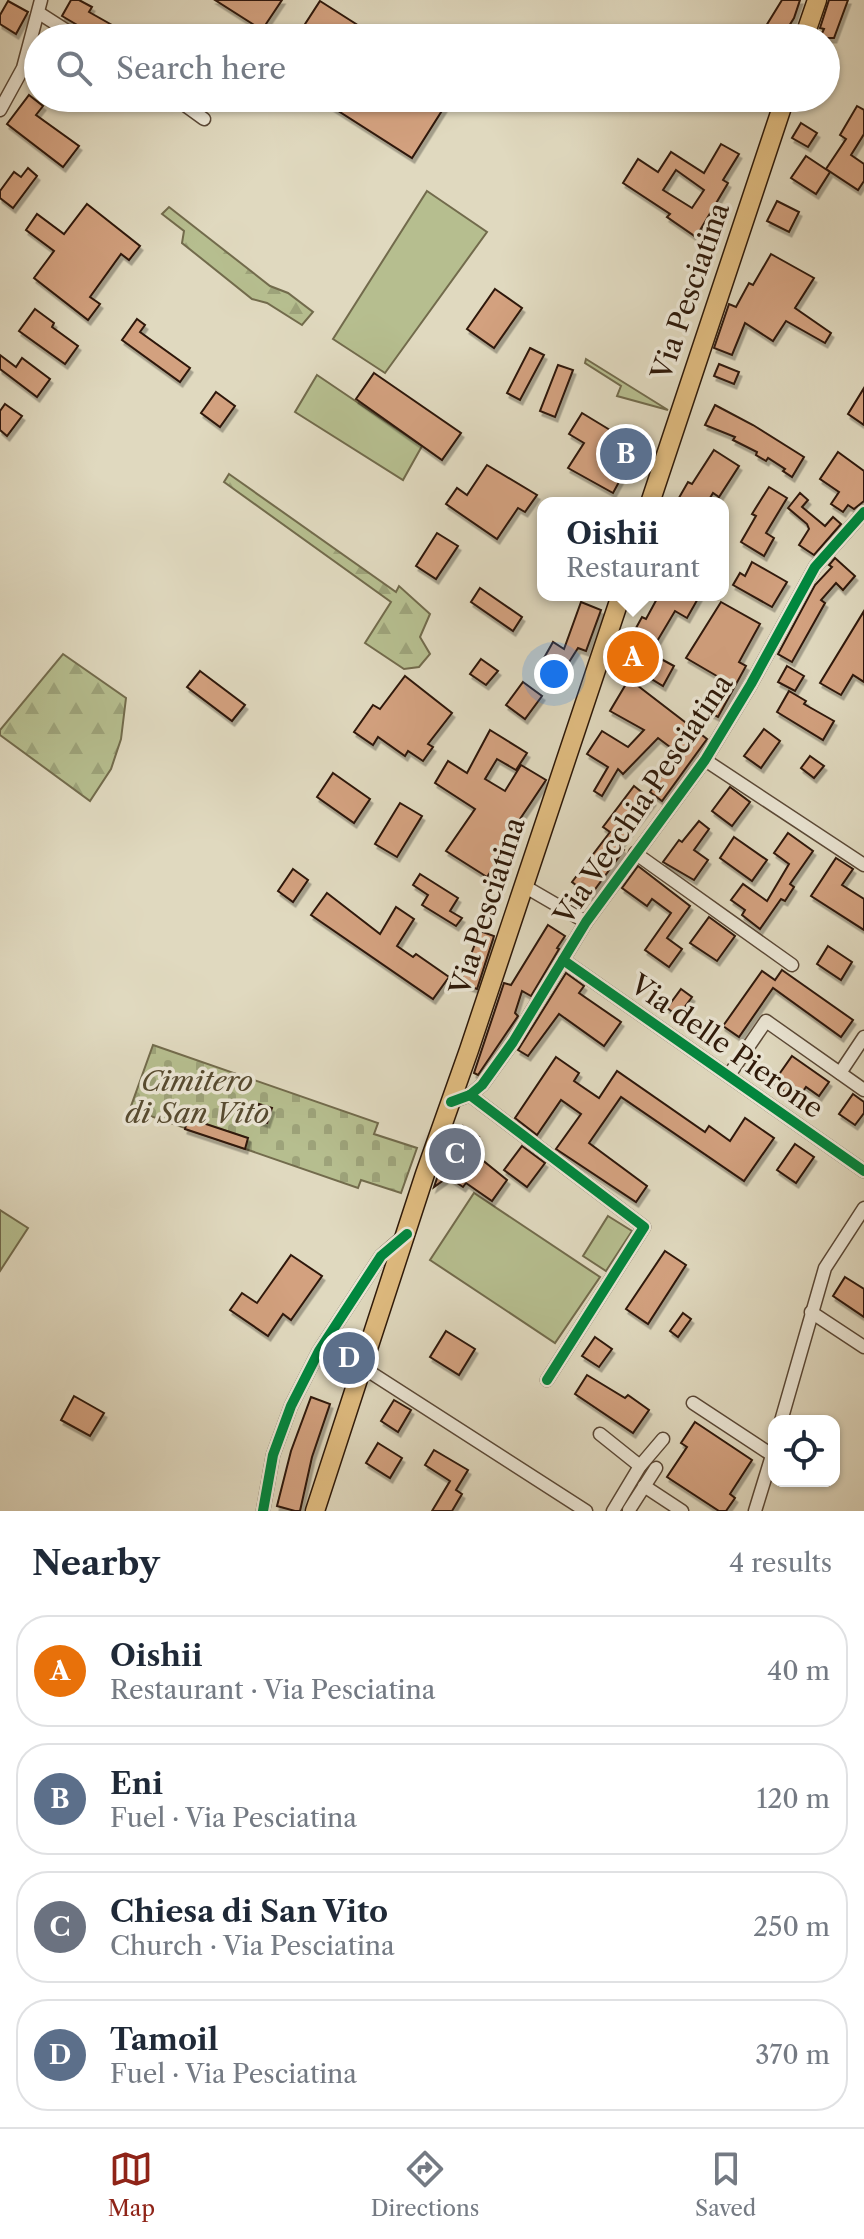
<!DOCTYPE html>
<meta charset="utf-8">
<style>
:root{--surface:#fff;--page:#f2f2f3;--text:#1f2937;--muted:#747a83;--line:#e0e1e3;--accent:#8f2418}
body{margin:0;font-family:"Libre Caslon Text",serif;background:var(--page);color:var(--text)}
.controls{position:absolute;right:24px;bottom:24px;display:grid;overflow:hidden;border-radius:16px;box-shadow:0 2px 6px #0004}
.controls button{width:72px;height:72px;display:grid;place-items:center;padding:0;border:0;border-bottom:2px solid var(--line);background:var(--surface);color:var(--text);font:40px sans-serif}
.you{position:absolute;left:554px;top:674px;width:28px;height:28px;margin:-20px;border:6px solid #fff;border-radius:50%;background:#1a73e8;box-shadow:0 0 0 12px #1a73e833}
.badge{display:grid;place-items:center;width:52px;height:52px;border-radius:50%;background:var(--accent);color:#fff;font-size:26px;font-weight:700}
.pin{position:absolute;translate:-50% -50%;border:4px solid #fff;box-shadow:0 2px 8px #0006}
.popup{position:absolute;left:537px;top:497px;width:192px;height:104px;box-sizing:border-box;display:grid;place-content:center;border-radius:16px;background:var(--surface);filter:drop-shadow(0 2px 6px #0005);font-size:26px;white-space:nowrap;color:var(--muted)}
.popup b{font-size:30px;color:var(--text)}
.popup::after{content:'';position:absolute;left:50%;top:100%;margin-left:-16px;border:16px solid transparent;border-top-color:var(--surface)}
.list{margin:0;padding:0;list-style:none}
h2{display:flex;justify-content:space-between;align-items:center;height:104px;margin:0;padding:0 32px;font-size:34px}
h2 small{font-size:26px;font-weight:400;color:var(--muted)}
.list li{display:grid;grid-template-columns:52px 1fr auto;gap:24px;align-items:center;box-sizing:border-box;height:112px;margin:0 16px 16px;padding:0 16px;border:2px solid var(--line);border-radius:32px}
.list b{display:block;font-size:30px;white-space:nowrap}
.list p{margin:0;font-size:26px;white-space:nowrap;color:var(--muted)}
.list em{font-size:26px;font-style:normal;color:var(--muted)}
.icon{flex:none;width:44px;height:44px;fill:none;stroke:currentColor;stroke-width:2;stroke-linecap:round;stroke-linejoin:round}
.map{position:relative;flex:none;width:864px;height:1511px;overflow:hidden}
.search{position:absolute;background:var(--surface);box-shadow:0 2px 6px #0004;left:24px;right:24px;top:24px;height:88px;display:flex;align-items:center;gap:20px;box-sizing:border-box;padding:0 28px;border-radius:44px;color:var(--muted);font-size:30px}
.sheet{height:616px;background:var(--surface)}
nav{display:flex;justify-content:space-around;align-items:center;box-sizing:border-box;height:112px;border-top:2px solid var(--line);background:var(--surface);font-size:22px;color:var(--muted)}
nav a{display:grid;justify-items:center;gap:4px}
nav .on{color:var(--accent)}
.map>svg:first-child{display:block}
</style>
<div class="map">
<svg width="864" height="1511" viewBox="0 0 864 1511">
<defs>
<pattern id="forest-firs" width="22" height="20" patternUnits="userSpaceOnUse" patternTransform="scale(2)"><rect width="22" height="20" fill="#b6be8f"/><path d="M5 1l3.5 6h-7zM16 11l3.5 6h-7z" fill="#9da37a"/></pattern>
<pattern id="cemetery-stones" width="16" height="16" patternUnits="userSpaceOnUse" patternTransform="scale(2)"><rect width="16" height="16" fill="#b6be8f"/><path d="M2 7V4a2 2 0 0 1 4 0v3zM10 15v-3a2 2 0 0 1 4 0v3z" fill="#9da37a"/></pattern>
<filter id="shadow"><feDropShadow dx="2.5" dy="4.5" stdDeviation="0" flood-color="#0004"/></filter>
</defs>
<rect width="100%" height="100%" fill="#e0d9bf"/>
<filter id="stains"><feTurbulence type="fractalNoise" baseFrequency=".0025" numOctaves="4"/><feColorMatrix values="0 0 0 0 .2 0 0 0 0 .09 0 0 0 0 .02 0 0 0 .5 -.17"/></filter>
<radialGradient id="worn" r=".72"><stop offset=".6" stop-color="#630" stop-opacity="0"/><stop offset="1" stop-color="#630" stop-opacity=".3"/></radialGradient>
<g fill="#b6be8f" stroke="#726b4c" stroke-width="2">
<polygon points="427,191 487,232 385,373 333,339"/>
<polygon points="586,359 668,410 617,396 621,386 585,363"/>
<polygon points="317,375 422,446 403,480 295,412"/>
<polygon points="474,1193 600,1277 555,1343 430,1260"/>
<polygon points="0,1210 28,1228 0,1271"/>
<polygon points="608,1216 632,1231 606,1271 583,1256"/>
</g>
<g fill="url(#forest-firs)" stroke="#726b4c" stroke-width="2">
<polygon points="169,207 270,286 288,293 313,312 302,325 267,303 252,299 182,243 184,231 162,214"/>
<polygon points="229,474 396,592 399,586 430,614 420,637 430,654 419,667 404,669 365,643 391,602 224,482"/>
<polygon points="63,654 126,698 121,739 111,769 90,801 0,735 0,730"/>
</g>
<polygon fill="url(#cemetery-stones)" stroke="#726b4c" stroke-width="2" points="153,1045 378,1123 374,1134 417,1148 401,1193 361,1180 358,1188 130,1109"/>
<g fill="#d3a17f" stroke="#2d1808" stroke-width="2" fill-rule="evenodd" filter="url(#shadow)">
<polygon points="71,0 79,0 92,7 89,12 135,38 93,38 94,35 62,16"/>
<polygon points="215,0 282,0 262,30"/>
<polygon points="782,0 800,0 794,18 782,37 766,26"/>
<polygon points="829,0 848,0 834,38 820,38 824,29 820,28"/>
<polygon points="8,1 28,12 16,34 0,24 0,15"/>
<polygon points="320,1 378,38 296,38"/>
<polygon points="29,95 43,106 36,115 79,146 63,167 7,124"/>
<polygon points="318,98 450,98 412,158"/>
<polygon points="857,106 864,110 864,134 851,155 864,164 864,181 858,190 826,169 846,139 840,135"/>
<polygon points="801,123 817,133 808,147 792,138"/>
<path d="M721 144 739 154 723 180 728 183 696 237 667 217 670 214 623 183 638 159 658 172 671 152 704 173ZM676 170 704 190 692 208 663 190Z"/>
<polygon points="806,156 830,172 816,194 791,178"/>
<polygon points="28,168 37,176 13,208 0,198 0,191 14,172 21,177"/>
<polygon points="777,201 799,212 789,232 767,221"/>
<polygon points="87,204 140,246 129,260 121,254 90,297 100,304 88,320 34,278 54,251 26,230 37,214 64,234"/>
<polygon points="771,254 814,278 795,308 831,333 825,343 786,321 773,341 745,323 732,355 714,348 729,304 736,307 749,283 753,285"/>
<polygon points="495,289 522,308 494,348 467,329"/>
<polygon points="35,309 54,323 52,327 78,346 65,364 19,331"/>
<polygon points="137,319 145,325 140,332 190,368 180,382 122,340"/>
<polygon points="530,348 544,355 520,400 507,393"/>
<polygon points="0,355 16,367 22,358 50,379 37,397 0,369"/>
<polygon points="719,364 739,372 734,384 714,376"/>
<polygon points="558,365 573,370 555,417 540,411"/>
<polygon points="374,373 461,433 442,460 356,399"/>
<polygon points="864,388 864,425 848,414"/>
<polygon points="216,392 235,406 220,427 201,413"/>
<polygon points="5,404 22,416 7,436 0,430 0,411"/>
<polygon points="715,405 753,425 804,457 792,477 783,471 785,469 768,458 766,461 756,455 757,452 733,440 735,437 705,425"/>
<polygon points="582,413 638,447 613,493 568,468 584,443 569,434"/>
<polygon points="714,450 739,466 719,497 713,493 707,503 676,503 688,482 692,484"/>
<polygon points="838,452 864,471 864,501 854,509 848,505 843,512 831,504 839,492 820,479"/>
<polygon points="487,465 537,495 525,512 518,508 497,539 446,504 457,488 467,495"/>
<polygon points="769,487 787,498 766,533 774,538 764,556 741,542 756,516 752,514"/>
<polygon points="800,493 808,500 802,507 825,526 833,517 841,524 814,555 799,545 809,529 807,524 788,508"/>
<polygon points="437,533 458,546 436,579 416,566"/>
<polygon points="835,558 855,576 843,590 836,583 821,600 825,603 792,662 778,654 815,585 832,567 829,565"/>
<polygon points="752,562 787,582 772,607 733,585 740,573 745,576"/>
<polygon points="480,588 522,617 513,631 471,602"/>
<polygon points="659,595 700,595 687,618 675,611 650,653 674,666 663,686 640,672 635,679 618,669 641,630 636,628 642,617 646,619"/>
<polygon points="581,602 601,610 586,651 578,648 564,670 544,658 553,642 564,649"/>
<polygon points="721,602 760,624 739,662 746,666 718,717 705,710 722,679 686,658"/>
<polygon points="864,611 864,682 853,675 841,695 820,683"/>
<polygon points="481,659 498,671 486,685 470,674"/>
<polygon points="787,666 804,676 795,691 778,682"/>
<polygon points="200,671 245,705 232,721 187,687"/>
<polygon points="405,676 452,713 428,744 433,747 423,761 408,751 405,756 378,737 373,745 354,732 373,705 380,709"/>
<polygon points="629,679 707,739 662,801 650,792 678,753 658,738 623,774 618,769 602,796 594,791 608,767 587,754 602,731 628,747 644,730 610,711"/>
<polygon points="523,682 542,696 525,719 506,705"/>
<polygon points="789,691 806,701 804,704 834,721 823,740 777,712"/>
<polygon points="764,729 780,741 761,768 744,756"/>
<polygon points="490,730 527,753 516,770 497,759 485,779 505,791 521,765 546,780 498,852 502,854 487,877 446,851 475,809 435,783 448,761 467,773"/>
<polygon points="810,756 824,766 814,778 801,768"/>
<polygon points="333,773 370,799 354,823 317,797"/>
<polygon points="634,786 653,801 619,846 624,850 590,896 572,882 610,832 603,827"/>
<polygon points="730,787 750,802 732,826 712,811"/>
<polygon points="400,803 422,816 397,857 375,844"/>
<polygon points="699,821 709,829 694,850 708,860 694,880 663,862 679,840 682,842"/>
<polygon points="788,833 813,851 790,884 794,887 785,901 781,899 760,929 742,915 745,910 731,900 743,884 767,901 789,864 774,853"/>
<polygon points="734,837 767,860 752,881 720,858"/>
<polygon points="836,858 853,869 842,885 864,899 864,930 811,896"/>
<polygon points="638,866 690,906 667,938 682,949 669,967 645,950 671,913 652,899 647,906 622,888"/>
<polygon points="293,869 308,880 293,902 278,891"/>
<polygon points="420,874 458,898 450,911 462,918 456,926 422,905 428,895 413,885"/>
<polygon points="327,893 380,934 396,907 414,919 397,946 413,957 416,954 449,977 433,999 311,915"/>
<polygon points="709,917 735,936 717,961 690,943"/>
<polygon points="548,925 565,936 557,948 559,949 531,996 522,991 515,1013 518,1016 478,1075 474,1073 504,983 511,985"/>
<polygon points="480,931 494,936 477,989 460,983"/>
<polygon points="828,946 852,962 841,980 817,964"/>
<polygon points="782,970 853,1020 841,1037 773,988 739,1037 723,1026 762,971 775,980"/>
<polygon points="566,973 584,986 579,993 621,1022 604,1046 559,1014 528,1056 518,1050"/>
<polygon points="681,989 692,997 678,1016 667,1008"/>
<polygon points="792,1056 829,1082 819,1096 806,1087 797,1100 773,1083"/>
<polygon points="556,1057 579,1073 574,1081 599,1098 617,1071 705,1132 709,1126 730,1141 745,1118 774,1138 744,1181 621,1097 589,1143 647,1186 636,1202 556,1149 581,1114 561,1100 537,1135 515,1118"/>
<polygon points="853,1094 864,1102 864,1113 855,1125 839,1114"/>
<polygon points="259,1104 272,1108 267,1123 255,1119"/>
<polygon points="188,1118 248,1138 245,1149 185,1129"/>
<polygon points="463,1126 479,1137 470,1150 507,1180 492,1201 466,1183 463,1187 448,1177 434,1187 447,1149"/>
<polygon points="795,1144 814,1157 796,1183 777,1170"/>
<polygon points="522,1146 545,1163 527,1187 504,1170"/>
<polygon points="665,1251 686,1265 648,1324 626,1309"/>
<polygon points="291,1255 322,1276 291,1320 283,1314 268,1336 230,1310 242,1293 257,1303"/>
<polygon points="845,1277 864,1289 864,1317 833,1296"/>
<polygon points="683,1313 691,1319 678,1337 670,1331"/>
<polygon points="446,1331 475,1349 459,1375 430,1357"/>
<polygon points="595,1337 612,1349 599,1367 582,1356"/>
<polygon points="587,1375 625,1398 628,1395 649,1410 633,1433 575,1394"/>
<polygon points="74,1396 104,1413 90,1436 61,1420"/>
<polygon points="311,1397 330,1404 312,1457 300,1511 295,1511 277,1506 291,1451"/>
<polygon points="394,1400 411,1410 398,1432 381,1421"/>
<polygon points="695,1422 752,1460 730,1494 735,1498 726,1511 719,1511 667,1477 687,1447 681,1443"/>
<polygon points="378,1443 402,1458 390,1478 366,1463"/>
<polygon points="434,1450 468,1470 456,1490 462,1494 452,1511 432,1511 450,1481 425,1465"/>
</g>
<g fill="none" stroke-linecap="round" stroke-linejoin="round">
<g stroke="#5a4836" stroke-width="15">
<g id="street">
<polyline points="39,13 78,38"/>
<polyline points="175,98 204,119"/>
<polyline points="0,110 23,68 41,0"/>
<polyline points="705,760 864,865"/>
<polyline points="635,853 792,965"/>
<polyline points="524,886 586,922"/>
<polyline points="563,960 864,1171"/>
<polyline points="840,1073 864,1037"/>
<polyline points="729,1075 766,1021 864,1090"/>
<polyline points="470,1095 644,1227 547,1380"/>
<polyline points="451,1102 470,1095 482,1085 513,1042 586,922 705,760 751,684 815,567 864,512"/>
<polyline points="811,1312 864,1347"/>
<polyline points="362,1367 586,1511"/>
<polyline points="693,1403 772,1455"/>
<polyline points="781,1421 825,1268 864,1208"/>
<polyline points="600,1434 640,1466"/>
<polyline points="644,1486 682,1511"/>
<polyline points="629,1510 656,1468"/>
<polyline points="263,1511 273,1455 291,1406 319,1351 381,1256 404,1236"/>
<polyline points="613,1511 640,1466 663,1439"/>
<polyline points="755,1511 774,1449"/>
</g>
</g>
<g stroke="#2d1808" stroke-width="21">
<g id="primary">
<polyline points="804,38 817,0"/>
<polyline points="650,503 785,98"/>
<polyline points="315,1511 425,1174 469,1050 621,595"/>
</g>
</g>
<use href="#street" stroke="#ebe6d5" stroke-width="12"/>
<use href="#primary" stroke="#e0bc80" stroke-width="18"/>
<g stroke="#ebe6d5" stroke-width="15">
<g id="cycleway">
<polyline points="563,960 864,1171"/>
<polyline points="470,1095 644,1227 547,1380"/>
<polyline points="451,1102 470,1095 482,1085 513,1042 586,922 705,760 751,684 815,567 864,512"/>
<polyline points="263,1511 273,1455 291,1406 319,1351 381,1256 407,1234"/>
</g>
</g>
<use href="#cycleway" stroke="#00873e" stroke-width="10"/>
</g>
<g text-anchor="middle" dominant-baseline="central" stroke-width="7" stroke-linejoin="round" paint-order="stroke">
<g font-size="28" fill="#2d1808" stroke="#ebe6d5">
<text transform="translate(690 291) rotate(-71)">Via Pesciatina</text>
<text transform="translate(643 799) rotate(-56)">Via Vecchia Pesciatina</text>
<text transform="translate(487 906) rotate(-72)">Via Pesciatina</text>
<text transform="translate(727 1046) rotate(35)">Via delle Pierone</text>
</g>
<g font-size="28" font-style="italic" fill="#564a30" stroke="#ebe6d5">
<text x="197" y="1081">Cimitero<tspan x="197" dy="32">di San Vito</tspan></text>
</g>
</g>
<rect width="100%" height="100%" filter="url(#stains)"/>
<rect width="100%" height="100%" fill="url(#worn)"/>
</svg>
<div class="controls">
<button><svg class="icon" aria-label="locate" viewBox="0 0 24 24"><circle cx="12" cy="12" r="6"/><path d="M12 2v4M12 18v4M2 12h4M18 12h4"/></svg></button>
</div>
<div class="you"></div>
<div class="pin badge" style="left:633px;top:657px;background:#e8710a">A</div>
<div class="popup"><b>Oishii</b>Restaurant</div>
<div class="pin badge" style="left:626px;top:454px;background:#5c6f8a">B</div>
<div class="pin badge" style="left:455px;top:1154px;background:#6b7280">C</div>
<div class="pin badge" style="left:349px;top:1358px;background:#5c6f8a">D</div>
<div class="search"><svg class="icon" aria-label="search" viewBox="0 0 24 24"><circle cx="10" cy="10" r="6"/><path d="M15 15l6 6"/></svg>Search here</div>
</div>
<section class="sheet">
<h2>Nearby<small>4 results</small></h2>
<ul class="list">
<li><span class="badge" style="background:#e8710a">A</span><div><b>Oishii</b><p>Restaurant · Via Pesciatina</p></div><em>40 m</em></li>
<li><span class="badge" style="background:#5c6f8a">B</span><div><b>Eni</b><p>Fuel · Via Pesciatina</p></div><em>120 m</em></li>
<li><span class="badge" style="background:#6b7280">C</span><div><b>Chiesa di San Vito</b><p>Church · Via Pesciatina</p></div><em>250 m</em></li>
<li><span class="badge" style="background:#5c6f8a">D</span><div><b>Tamoil</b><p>Fuel · Via Pesciatina</p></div><em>370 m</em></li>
</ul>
</section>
<nav>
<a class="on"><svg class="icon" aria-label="map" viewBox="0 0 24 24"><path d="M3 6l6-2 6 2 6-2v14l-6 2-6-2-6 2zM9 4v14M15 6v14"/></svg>Map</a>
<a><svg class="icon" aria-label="directions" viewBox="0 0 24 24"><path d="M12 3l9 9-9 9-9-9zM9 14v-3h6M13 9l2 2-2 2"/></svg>Directions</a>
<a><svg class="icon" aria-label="saved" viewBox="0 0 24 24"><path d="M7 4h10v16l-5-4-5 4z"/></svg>Saved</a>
</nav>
